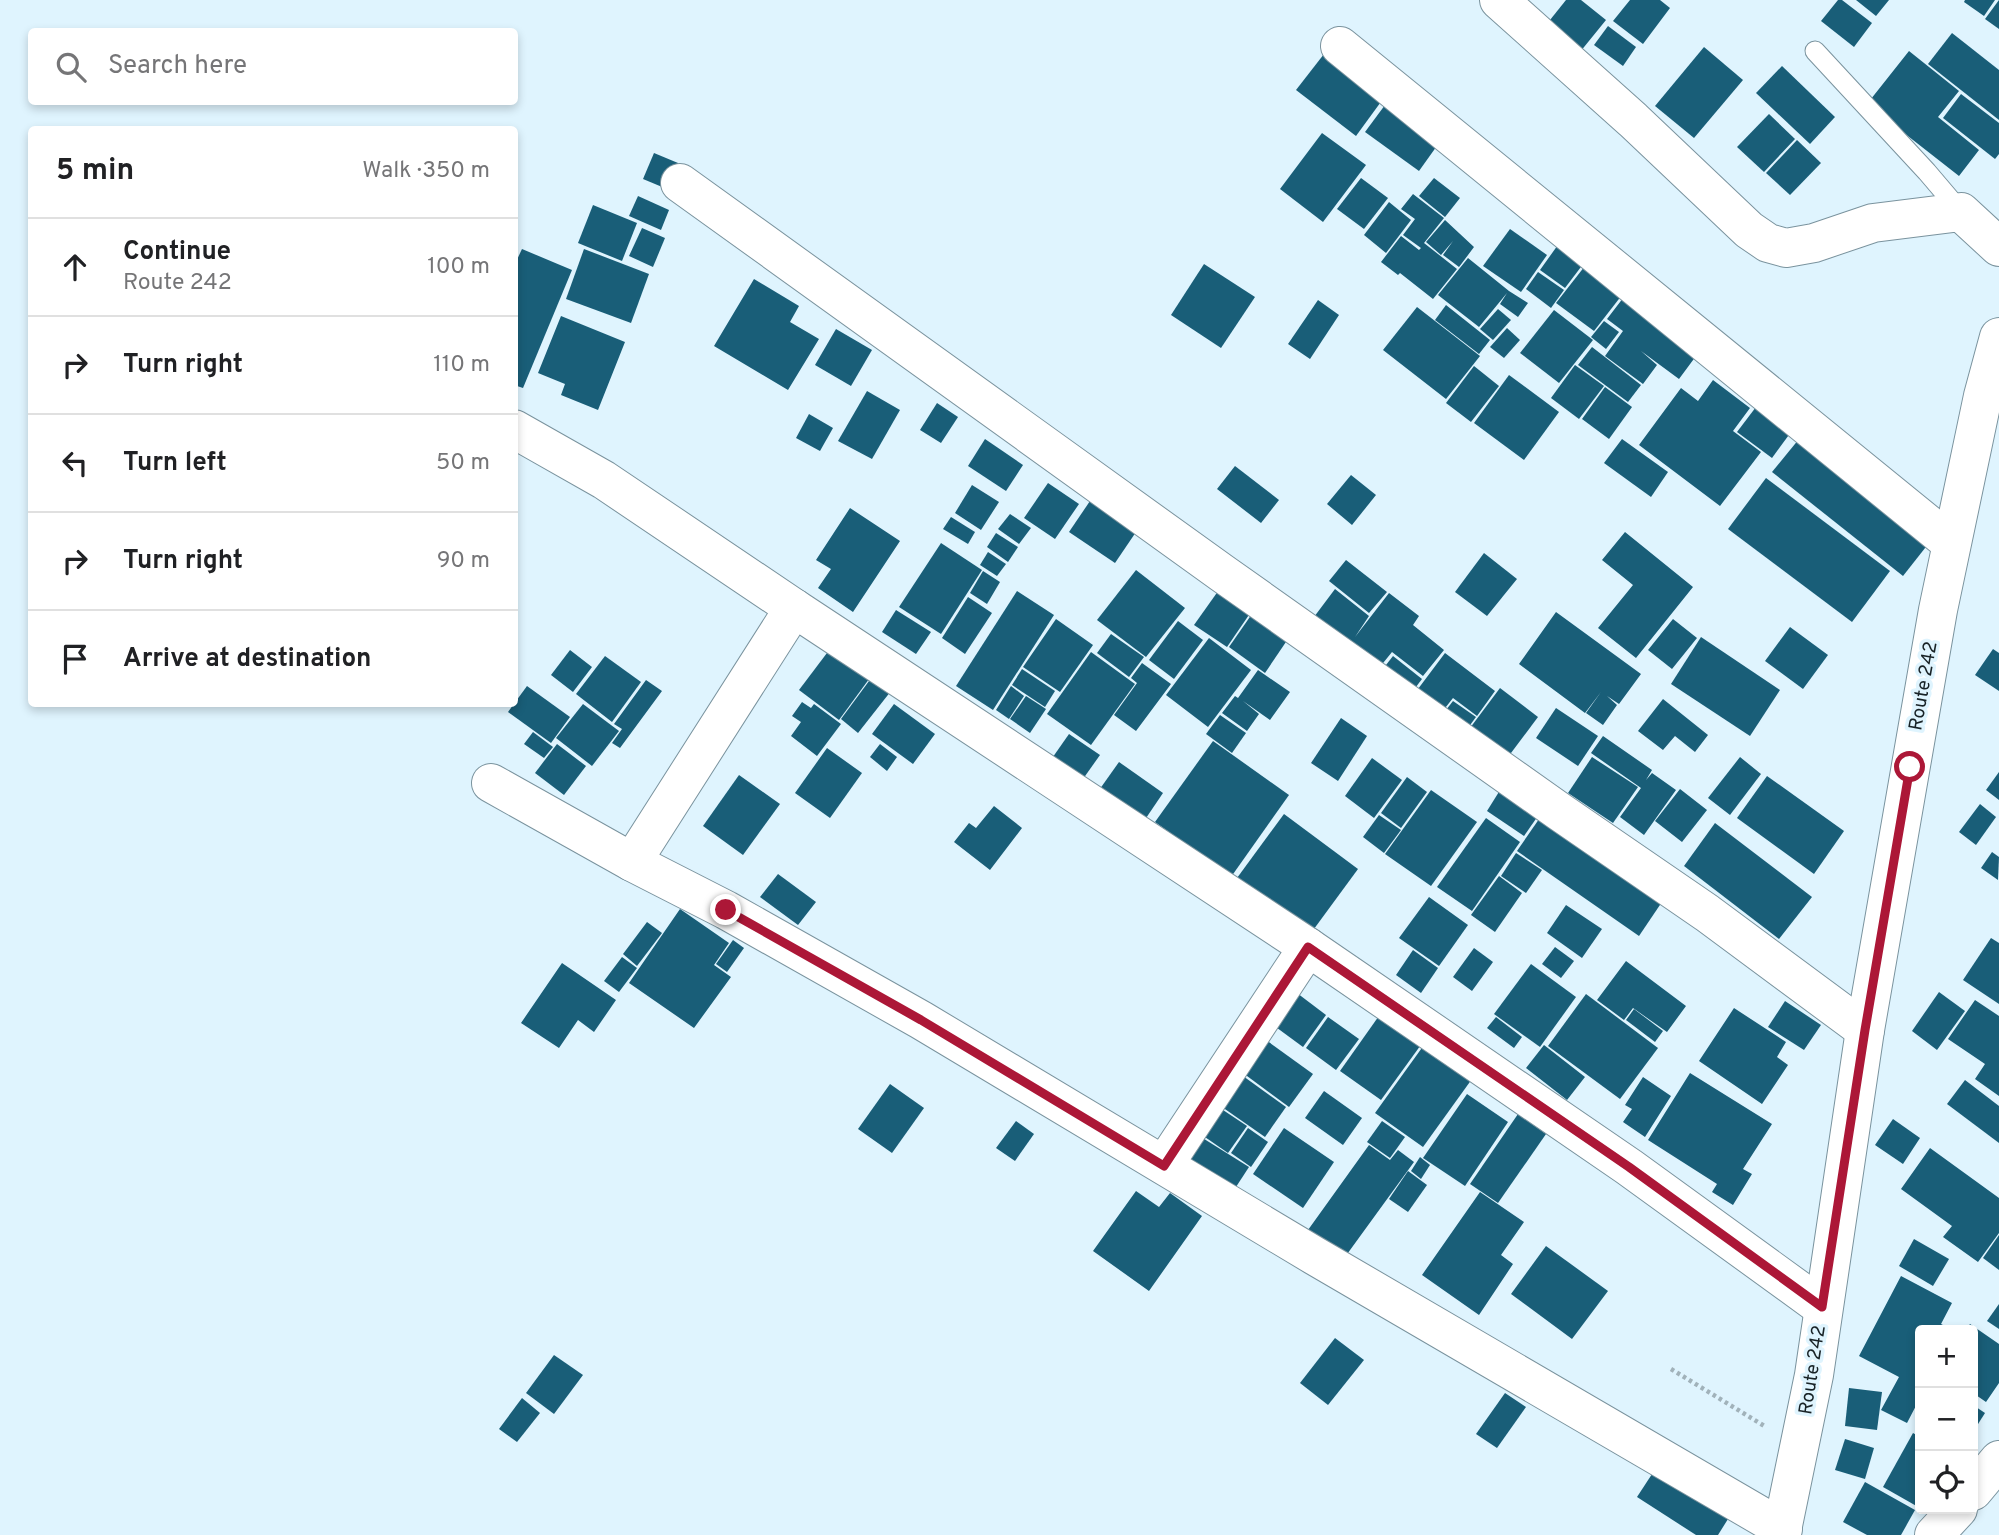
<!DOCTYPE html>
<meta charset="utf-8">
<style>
:root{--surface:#fff;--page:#f2f2f2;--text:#202124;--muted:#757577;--line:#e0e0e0}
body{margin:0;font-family:Overpass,sans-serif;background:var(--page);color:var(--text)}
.controls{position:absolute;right:21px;bottom:21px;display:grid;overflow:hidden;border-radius:7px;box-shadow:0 4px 10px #0003}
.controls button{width:63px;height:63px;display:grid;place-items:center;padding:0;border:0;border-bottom:2px solid var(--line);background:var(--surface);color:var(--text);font:35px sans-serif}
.stop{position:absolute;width:21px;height:21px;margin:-16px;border:5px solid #ac1737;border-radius:50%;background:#fff}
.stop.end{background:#ac1737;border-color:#fff;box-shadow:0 2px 7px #0008}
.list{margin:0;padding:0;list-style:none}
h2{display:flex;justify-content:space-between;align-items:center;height:91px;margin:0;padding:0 28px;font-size:30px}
h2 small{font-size:23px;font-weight:400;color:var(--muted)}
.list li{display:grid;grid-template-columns:46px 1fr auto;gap:21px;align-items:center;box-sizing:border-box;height:98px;padding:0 28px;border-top:2px solid var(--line)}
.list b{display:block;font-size:26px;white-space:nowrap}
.list p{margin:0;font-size:23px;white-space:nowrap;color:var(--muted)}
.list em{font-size:23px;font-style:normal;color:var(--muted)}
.icon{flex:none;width:38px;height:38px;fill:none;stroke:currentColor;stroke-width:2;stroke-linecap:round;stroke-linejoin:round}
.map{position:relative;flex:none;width:1999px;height:1535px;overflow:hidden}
.search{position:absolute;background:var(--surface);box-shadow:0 4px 10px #0003;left:28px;top:28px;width:490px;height:77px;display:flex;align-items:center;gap:18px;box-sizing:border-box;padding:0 24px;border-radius:7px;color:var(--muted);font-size:26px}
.panel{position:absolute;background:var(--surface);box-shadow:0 4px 10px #0003;left:28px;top:126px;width:490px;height:581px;border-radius:7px}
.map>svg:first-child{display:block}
</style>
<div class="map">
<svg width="1999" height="1535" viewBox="0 0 1999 1535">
<rect width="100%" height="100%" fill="#dff4fe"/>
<g fill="#195e78">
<polygon points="1566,0 1581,0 1606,20 1580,52 1546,25"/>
<polygon points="1630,0 1660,0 1670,8 1643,44 1613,21"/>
<polygon points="1838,0 1842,0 1872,23 1854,47 1821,21"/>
<polygon points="1856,0 1889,0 1876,16"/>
<polygon points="1965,0 1995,0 1984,16 1964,2"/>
<polygon points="1999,0 1999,29 1985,19"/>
<polygon points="1608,26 1636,47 1623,66 1594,45"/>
<polygon points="1952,33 1999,70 1999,120 1928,64"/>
<polygon points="1704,47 1743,80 1694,138 1655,106"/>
<polygon points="1909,51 1959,91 1938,117 1979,150 1959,176 1867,104"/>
<polygon points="1324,54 1383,99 1356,136 1296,90"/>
<polygon points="1782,66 1835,117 1810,144 1756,93"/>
<polygon points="1961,94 1999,123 1999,154 1995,159 1943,118"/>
<polygon points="1385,105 1439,143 1419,171 1365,132"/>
<polygon points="1769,114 1795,139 1764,172 1737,147"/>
<polygon points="1322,133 1366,165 1323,222 1280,189"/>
<polygon points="1797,140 1821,163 1790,195 1766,173"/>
<polygon points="654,153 678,163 667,189 643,179"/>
<polygon points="1361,178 1388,198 1364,229 1337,209"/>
<polygon points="1434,178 1460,198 1445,217 1419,196"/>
<polygon points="1413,194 1444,218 1424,243 1457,269 1433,299 1400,273 1398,275 1381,262 1401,236 1419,250 1421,248 1403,235 1415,219 1401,209"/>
<polygon points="638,196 669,210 661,230 629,216"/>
<polygon points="1389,202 1411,220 1386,253 1364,235"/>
<polygon points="593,205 637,223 622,261 578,243"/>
<polygon points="1445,220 1474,247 1459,267 1443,255 1453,241 1441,255 1426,242"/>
<polygon points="642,228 665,238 653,267 629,256"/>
<polygon points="1510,229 1547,255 1521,292 1483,266"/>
<polygon points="1565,235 1590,255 1565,288 1540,270"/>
<polygon points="522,249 572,270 523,388 514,385 514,266"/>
<polygon points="584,249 649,274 631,323 566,299"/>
<polygon points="1592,257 1629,286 1594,331 1556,303"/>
<polygon points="1468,258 1509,291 1528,303 1518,317 1500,304 1507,293 1479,327 1438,295"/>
<polygon points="1204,264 1255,297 1221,348 1171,315"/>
<polygon points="1538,272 1564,290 1551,308 1526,289"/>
<polygon points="754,279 799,306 790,322 819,339 788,390 714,346"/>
<polygon points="1630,289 1699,352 1679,379 1641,351 1657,365 1643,384 1605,356 1623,331 1607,319"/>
<polygon points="1318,300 1339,315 1310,359 1288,344"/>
<polygon points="1446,305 1490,340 1479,354 1435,320"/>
<polygon points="1417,307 1480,356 1446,399 1383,350"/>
<polygon points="1498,309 1511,320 1493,340 1480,329"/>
<polygon points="1554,310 1593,340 1559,383 1520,353"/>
<polygon points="561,316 625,342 598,410 561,395 565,384 538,373"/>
<polygon points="1604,321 1619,332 1606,349 1591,337"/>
<polygon points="1507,328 1520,340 1504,358 1490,347"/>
<polygon points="836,329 872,350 851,386 815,365"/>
<polygon points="1592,347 1641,385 1628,402 1578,365"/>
<polygon points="1575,365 1604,386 1579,419 1551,398"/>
<polygon points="1474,366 1499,386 1471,422 1446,403"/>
<polygon points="1509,375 1559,412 1524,460 1474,423"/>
<polygon points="1713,380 1750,408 1733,431 1761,452 1720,506 1639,445 1681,388 1698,401"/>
<polygon points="1605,387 1632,407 1609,439 1582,419"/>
<polygon points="867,391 900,410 872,459 838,441"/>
<polygon points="937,403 958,417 941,443 920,430"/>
<polygon points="1759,403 1794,428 1772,458 1737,432"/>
<polygon points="809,414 833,428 820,451 796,438"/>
<polygon points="985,439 1023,465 1006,491 968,466"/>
<polygon points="1622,439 1668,472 1651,497 1604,463"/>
<polygon points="1799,439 1929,543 1903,576 1772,472"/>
<polygon points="1235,466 1279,500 1261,523 1217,489"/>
<polygon points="1351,475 1376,495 1352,525 1327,504"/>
<polygon points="1766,478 1890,571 1852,622 1728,529"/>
<polygon points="1048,483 1079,504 1055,539 1024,518"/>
<polygon points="972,485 999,502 981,530 955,513"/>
<polygon points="1090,501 1136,532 1115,563 1069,532"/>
<polygon points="850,508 900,541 853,612 818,588 831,569 816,560"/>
<polygon points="1010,514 1031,528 1019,544 998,529"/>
<polygon points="951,517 975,532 968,544 943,529"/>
<polygon points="1625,532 1693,587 1636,658 1598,628 1633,585 1602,560"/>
<polygon points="996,533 1018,547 1008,562 987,547"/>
<polygon points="941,543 982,570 941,634 899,607"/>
<polygon points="988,552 1006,564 997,576 980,565"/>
<polygon points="1484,553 1517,579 1487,616 1455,592"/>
<polygon points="1346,560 1387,592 1369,613 1329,581"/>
<polygon points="1136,570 1185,608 1146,657 1097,620"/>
<polygon points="983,571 1000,582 987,604 970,593"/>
<polygon points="1221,587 1253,609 1227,647 1194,625"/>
<polygon points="1335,589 1369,616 1355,637 1389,593 1419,616 1413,625 1444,650 1423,676 1392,652 1375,673 1308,625"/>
<polygon points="1017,591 1054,615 993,710 956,686"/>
<polygon points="968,597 992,613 965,654 942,638"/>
<polygon points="896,610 931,632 916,654 882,632"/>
<polygon points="1254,611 1290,636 1265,673 1229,647"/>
<polygon points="1556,612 1641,674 1619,704 1607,696 1617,705 1603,725 1586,713 1601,692 1585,713 1519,664"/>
<polygon points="1056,619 1093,645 1060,692 1023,667"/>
<polygon points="1673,619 1697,638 1672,669 1648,650"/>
<polygon points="1178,621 1203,640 1174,679 1149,660"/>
<polygon points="1790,627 1828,655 1803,689 1765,661"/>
<polygon points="1111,634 1144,657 1129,677 1097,653"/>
<polygon points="1701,637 1780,690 1750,736 1671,684"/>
<polygon points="1209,638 1251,670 1208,727 1166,695"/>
<polygon points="833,645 872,675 839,720 799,690"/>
<polygon points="1993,649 1999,653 1999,691 1975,675"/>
<polygon points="570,650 592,667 573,692 551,675"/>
<polygon points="1091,652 1135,684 1091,745 1047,714"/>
<polygon points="1445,653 1495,691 1477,716 1453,698 1438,717 1412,697"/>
<polygon points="605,656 641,682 612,722 576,694"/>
<polygon points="1393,656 1422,679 1409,696 1379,674"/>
<polygon points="1142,663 1171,684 1136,731 1114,715 1137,683 1131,678"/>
<polygon points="1022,669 1055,691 1045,707 1012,685"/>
<polygon points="1258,670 1290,692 1270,720 1243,701 1259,714 1247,731 1222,713 1235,696 1238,698"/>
<polygon points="872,677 891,691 858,733 841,719"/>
<polygon points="646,680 662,691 620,748 612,743 622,729 614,724"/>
<polygon points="527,686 570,717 551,743 508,712"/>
<polygon points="1011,686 1024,696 1009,719 996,710"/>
<polygon points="1500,688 1538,717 1508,757 1470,728"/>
<polygon points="1026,696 1046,709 1030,733 1010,719"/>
<polygon points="1663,699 1708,735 1695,752 1675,736 1663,750 1638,731"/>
<polygon points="1453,701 1476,717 1462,736 1439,719"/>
<polygon points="802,702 811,708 814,704 841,724 817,756 791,736 801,722 792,716"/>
<polygon points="583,704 619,731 592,766 556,738"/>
<polygon points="894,704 935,734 913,764 872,734"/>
<polygon points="1556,708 1598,736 1578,766 1536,738"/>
<polygon points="1220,715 1246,733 1232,753 1206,734"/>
<polygon points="1341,718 1367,736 1338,781 1311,763"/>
<polygon points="533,732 553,747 544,758 524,744"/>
<polygon points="1069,734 1100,755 1078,786 1048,764"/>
<polygon points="1603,736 1652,770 1646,780 1652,773 1676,790 1644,835 1620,817 1641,788 1591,753"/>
<polygon points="1213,741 1289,795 1231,877 1155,822"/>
<polygon points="557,744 586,766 564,795 535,773"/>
<polygon points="880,744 897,757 887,771 870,757"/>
<polygon points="827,748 862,773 830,818 795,793"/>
<polygon points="1592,757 1638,787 1613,823 1568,793"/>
<polygon points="1740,757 1761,774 1730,815 1708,798"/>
<polygon points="1372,758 1402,780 1374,818 1345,796"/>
<polygon points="1119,762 1163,793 1142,824 1097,793"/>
<polygon points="1999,772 1999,800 1986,790"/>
<polygon points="739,775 780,804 743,855 703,826"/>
<polygon points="1767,776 1844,831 1814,874 1737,818"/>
<polygon points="1407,777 1427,792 1401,828 1381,813"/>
<polygon points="1502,787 1540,813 1524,836 1487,811"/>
<polygon points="1680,789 1707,810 1682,842 1655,821"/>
<polygon points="1431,790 1477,822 1431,886 1385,854"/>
<polygon points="1980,804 1996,817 1976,845 1959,832"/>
<polygon points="994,806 1022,828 990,870 954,842 969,823 976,828"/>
<polygon points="1546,809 1668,893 1639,936 1517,851"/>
<polygon points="1284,814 1358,869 1311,933 1237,878"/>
<polygon points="1379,815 1401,830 1384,853 1363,837"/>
<polygon points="1486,818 1520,842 1472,911 1437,887"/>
<polygon points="1715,823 1812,897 1779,939 1684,866"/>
<polygon points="1992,852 1999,857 1998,880 1981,868"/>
<polygon points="1516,853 1542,870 1526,893 1501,876"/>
<polygon points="778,874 816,902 798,925 760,897"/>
<polygon points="1499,876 1522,893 1495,932 1471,915"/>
<polygon points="1429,897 1468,925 1439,966 1399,938"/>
<polygon points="1566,905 1602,929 1582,958 1547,933"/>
<polygon points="680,909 729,943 714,965 731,977 694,1028 629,983"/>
<polygon points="647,922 662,933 637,966 623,954"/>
<polygon points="1991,938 1999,943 1999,1004 1963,980"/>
<polygon points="733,940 744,948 727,972 716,964"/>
<polygon points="1555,947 1574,961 1561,978 1542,964"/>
<polygon points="1474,948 1493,962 1472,991 1453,977"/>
<polygon points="1413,950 1438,968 1421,993 1396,975"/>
<polygon points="622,957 637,968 619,992 604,981"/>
<polygon points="1626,961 1686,1006 1667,1032 1633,1008 1624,1020 1597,1000"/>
<polygon points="562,963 616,1000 594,1032 578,1020 559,1048 521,1023"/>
<polygon points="1531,964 1576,997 1540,1047 1494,1014"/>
<polygon points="1293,990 1326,1015 1303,1047 1269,1022"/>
<polygon points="1939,992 1965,1011 1937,1050 1912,1031"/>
<polygon points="1586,994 1658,1048 1620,1099 1548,1046"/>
<polygon points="1975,1000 1999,1016 1999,1096 1975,1079 1985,1064 1948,1039"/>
<polygon points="1785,1001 1821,1025 1804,1050 1768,1027"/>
<polygon points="1734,1008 1786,1042 1777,1057 1788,1065 1762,1104 1699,1061"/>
<polygon points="1634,1009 1663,1031 1655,1042 1626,1020"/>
<polygon points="1381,1013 1423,1042 1381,1100 1340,1071"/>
<polygon points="1328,1017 1359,1039 1336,1070 1306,1048"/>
<polygon points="1496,1017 1522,1037 1514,1048 1487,1028"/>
<polygon points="1429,1038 1477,1072 1423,1147 1375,1113"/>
<polygon points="1266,1040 1313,1074 1289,1107 1243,1073"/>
<polygon points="1544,1045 1585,1077 1567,1100 1526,1068"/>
<polygon points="1690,1073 1772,1124 1743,1169 1752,1174 1733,1205 1712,1192 1717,1184 1648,1140"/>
<polygon points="1243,1076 1286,1107 1265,1137 1222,1107"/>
<polygon points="1643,1077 1671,1096 1645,1137 1623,1122 1632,1109 1625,1105"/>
<polygon points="1965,1080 1999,1106 1999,1143 1947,1104"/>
<polygon points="890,1084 924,1108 892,1153 858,1129"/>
<polygon points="1324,1091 1362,1118 1343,1145 1305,1118"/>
<polygon points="1467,1094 1508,1122 1465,1186 1423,1158"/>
<polygon points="1220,1108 1247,1126 1228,1153 1202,1135"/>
<polygon points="1518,1114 1546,1134 1498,1203 1470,1184"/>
<polygon points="1893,1119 1920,1138 1903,1164 1875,1145"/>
<polygon points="1016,1121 1034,1134 1015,1161 996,1148"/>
<polygon points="1382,1121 1405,1137 1390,1158 1367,1142"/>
<polygon points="1248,1128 1268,1142 1251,1167 1231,1153"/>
<polygon points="1284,1128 1334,1162 1303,1208 1253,1174"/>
<polygon points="1201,1137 1249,1167 1234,1190 1186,1160"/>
<polygon points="1369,1145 1390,1160 1398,1150 1414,1162 1345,1257 1308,1230"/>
<polygon points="1930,1148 1999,1198 1999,1233 1978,1262 1943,1237 1952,1226 1901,1189"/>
<polygon points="1420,1157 1430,1165 1421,1179 1411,1171"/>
<polygon points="1408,1171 1427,1185 1408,1212 1389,1199"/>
<polygon points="1136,1191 1159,1207 1170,1193 1202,1216 1149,1291 1093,1251"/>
<polygon points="1480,1192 1524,1222 1501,1255 1513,1264 1479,1315 1422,1275"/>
<polygon points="1999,1235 1999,1270 1983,1258"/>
<polygon points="1914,1239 1949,1259 1933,1286 1899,1266"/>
<polygon points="1546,1246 1608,1291 1572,1339 1511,1294"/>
<polygon points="1901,1276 1952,1303 1941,1324 1953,1330 1920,1330 1920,1398 1907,1423 1881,1410 1899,1377 1859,1356"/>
<polygon points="1999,1304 1999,1329 1987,1321"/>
<polygon points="1970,1324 1999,1344 1999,1383 1986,1402 1973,1393 1973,1330 1966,1330"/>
<polygon points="1335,1338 1364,1360 1328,1405 1300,1383"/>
<polygon points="554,1355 583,1375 554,1414 526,1393"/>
<polygon points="1849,1388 1882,1392 1877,1430 1845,1426"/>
<polygon points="1505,1393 1526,1407 1497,1448 1476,1434"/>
<polygon points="522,1398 540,1413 517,1442 499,1429"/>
<polygon points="1973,1405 1985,1413 1973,1432"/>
<polygon points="1913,1433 1920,1437 1920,1508 1883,1487"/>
<polygon points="1845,1439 1874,1448 1865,1479 1835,1470"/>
<polygon points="1654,1471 1728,1519 1718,1535 1696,1535 1637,1497"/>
<polygon points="1865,1482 1915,1510 1901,1535 1867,1535 1843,1522"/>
</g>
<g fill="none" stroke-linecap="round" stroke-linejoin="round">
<g stroke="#7a939e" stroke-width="21">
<polyline id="service" points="1815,51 1927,172 1961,212"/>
</g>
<g stroke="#7a939e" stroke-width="40">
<g id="minor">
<polyline points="1499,0 1633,120 1749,230 1768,243 1786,248 1814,243 1873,223 1961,212 1999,247"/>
<polyline points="1340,46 1951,543"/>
<polyline points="680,183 1222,573 1560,812 1707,913 1865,1030"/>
<polyline points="514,429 604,480 794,608"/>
<polyline points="491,783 632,862 726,910 921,1020 1315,1256 1783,1529"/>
<polyline points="632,862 794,608 1308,947 1629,1167 1822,1307"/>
<polyline points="1164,1165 1308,947"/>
</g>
</g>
<g stroke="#7a939e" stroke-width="40">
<g id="tertiary">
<polyline points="1973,1491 1999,1460"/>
<polyline points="1934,1535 1958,1509"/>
</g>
</g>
<g stroke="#7a939e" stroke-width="40">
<polyline id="primary" points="1781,1535 1814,1375 1865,1030 1938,610 1983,396 1999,337"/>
</g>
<polyline stroke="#a1b2ba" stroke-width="4.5" stroke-dasharray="3.5 3.5" stroke-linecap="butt" points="1671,1369 1766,1427"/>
<use href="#service" stroke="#fff" stroke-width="19"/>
<use href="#minor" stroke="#fff" stroke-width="38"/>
<use href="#tertiary" stroke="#fff" stroke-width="38"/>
<use href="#primary" stroke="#fff" stroke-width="38"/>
</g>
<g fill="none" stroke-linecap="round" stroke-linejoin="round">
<polyline stroke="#ac1737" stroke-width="9" points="726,910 921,1020 1164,1166 1308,947 1629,1167 1822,1307 1865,1030 1910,767"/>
</g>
<g text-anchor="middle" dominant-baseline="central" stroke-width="7" stroke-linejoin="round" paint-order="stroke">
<g font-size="19" fill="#182226" stroke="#dff4fe">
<text transform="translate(1924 686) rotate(-80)">Route 242</text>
<text transform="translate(1813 1370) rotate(-81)">Route 242</text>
</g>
</g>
</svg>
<div class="controls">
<button>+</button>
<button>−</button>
<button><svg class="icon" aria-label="locate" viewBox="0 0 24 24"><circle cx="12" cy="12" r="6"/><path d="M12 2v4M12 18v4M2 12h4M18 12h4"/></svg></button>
</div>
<div class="stop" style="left:1910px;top:767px"></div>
<div class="stop end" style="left:726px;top:910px"></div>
<div class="search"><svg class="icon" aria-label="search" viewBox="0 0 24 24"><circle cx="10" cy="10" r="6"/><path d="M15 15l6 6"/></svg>Search here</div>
<section class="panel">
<h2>5 min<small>Walk · 350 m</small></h2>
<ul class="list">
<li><svg class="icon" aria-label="ahead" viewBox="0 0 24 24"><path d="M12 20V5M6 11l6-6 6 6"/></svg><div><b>Continue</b><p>Route 242</p></div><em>100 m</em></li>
<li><svg class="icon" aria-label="right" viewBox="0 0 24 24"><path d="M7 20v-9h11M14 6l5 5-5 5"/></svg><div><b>Turn right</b></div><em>110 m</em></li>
<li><svg class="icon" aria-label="left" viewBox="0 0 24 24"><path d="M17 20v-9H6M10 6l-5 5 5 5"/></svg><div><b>Turn left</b></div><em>50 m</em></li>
<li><svg class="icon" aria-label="right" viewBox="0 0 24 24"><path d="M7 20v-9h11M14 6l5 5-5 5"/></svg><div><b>Turn right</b></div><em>90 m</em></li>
<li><svg class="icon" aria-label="arrive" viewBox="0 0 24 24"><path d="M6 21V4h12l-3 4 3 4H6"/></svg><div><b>Arrive at destination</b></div></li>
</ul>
</section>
</div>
